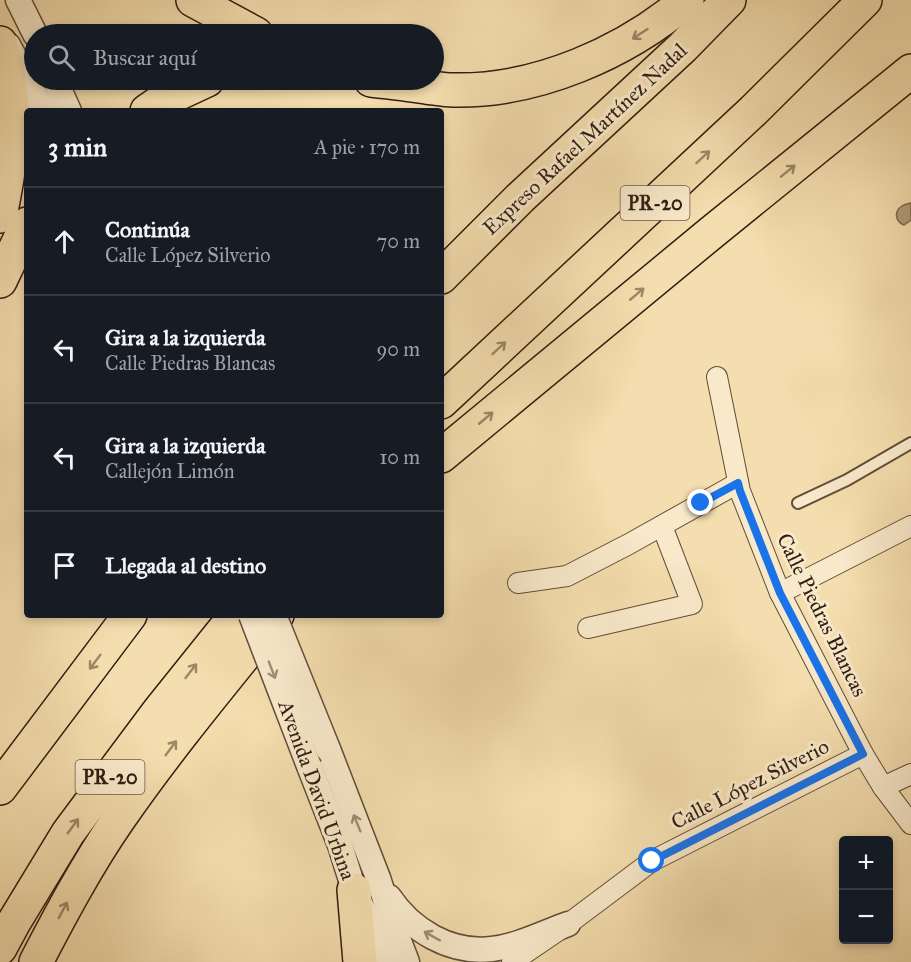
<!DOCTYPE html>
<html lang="es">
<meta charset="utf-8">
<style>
:root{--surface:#171b24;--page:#242831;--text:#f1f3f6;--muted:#9ea1a6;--line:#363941}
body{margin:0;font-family:"IM FELL Great Primer",serif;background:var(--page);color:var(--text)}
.controls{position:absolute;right:18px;bottom:18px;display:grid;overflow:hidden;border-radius:6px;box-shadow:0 3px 9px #0003}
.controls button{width:54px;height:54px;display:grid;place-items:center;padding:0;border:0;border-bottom:2px solid var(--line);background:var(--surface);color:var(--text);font:30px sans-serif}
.stop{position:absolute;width:18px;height:18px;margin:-14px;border:4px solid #1a73e8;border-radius:50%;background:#fff}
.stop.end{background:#1a73e8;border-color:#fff;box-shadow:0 2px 6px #0008}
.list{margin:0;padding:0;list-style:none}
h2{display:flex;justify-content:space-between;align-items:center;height:78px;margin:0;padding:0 24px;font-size:26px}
h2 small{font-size:20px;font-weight:400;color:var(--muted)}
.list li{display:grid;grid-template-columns:39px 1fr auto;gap:18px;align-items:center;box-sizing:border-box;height:108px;padding:0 24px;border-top:2px solid var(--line)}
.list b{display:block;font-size:22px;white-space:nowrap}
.list p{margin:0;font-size:20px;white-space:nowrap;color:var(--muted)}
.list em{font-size:20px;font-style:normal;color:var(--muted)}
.icon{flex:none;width:33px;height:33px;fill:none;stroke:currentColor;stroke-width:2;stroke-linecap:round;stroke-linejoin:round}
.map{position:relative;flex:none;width:911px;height:962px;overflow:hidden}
.search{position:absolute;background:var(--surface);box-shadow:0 3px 9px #0003;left:24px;top:24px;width:420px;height:66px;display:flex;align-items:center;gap:15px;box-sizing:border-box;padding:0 21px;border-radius:33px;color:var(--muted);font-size:22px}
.panel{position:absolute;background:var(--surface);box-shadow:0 3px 9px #0003;left:24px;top:108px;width:420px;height:510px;border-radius:6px}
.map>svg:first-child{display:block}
</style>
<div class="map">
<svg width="911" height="962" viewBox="0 0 911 962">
<rect width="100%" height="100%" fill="#f4ddae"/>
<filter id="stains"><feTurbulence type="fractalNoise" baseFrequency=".00333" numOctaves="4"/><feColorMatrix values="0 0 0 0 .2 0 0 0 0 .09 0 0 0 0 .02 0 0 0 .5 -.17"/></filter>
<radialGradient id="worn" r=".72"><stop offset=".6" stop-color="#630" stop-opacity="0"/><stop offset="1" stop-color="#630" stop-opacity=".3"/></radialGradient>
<path fill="#b19c78" stroke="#7d694e" stroke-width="1.5" d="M911 203V220L904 225C896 222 893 212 902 206 905 204 908 204 911 203Z"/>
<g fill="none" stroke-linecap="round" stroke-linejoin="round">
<g stroke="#614d38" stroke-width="14">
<polyline id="service" points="798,503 847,480 911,443"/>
</g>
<g stroke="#614d38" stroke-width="22">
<g id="minor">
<polyline points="717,377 740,491 780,593 863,754 883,787 911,824"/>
<polyline points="518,583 567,576 629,544 738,483"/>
<polyline points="780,593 911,526"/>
<polyline points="588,628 692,604 662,526"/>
<polyline points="883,787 911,774"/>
<polyline points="512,962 568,924 652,861 863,754"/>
</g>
</g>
<g stroke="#614d38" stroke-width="27">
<g id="tertiary">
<polyline points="18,0 35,34"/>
<polyline points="8,45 44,111"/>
<polyline points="55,80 69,111"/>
<polyline points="328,749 378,878 396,933 407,962"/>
<polyline points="309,766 340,845 354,890 388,962"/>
<path d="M389 897C411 930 450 954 492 949 518 946 543 933 568 924"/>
</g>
</g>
<g stroke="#301d10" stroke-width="36">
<g id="motorway">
<polyline points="193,0 256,34"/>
<path d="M0 43C3 55 7 67 9 80 17 125 9 172 0 216"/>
<path d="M371 80C390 82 408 84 426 87 435 88 444 90 453 90 536 92 625 53 687 0"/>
<polyline points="147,111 160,102 207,80"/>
<polyline points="441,277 520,198 683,47 729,0"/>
<polyline points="0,281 27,224"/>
<polyline points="441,402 753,111 865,0"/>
<polyline points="441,456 711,233 911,71"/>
<polyline points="0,788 130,615"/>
<polyline points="354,890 360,962"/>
<polyline points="0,948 14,922 68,833 159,711 236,615"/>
<path d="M36 962C61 914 87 865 118 820 167 749 223 682 277 615"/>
</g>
</g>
<use href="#service" stroke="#f8e9ca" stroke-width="10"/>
<use href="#minor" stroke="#f8e9ca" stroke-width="20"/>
<use href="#tertiary" stroke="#f8e9ca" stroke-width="24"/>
<use href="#motorway" stroke="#f4ddae" stroke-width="33"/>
<g stroke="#614d38" stroke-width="27" stroke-linecap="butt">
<g id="tertiary-bridge">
<polyline points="251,615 309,766"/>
<polyline points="274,615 328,749"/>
</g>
</g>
<use href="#tertiary-bridge" stroke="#f8e9ca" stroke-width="24"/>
</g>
<defs><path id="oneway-shaft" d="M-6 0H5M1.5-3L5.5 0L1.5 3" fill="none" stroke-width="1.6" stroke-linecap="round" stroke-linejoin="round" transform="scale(1.5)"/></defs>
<g stroke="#9c8767">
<use href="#oneway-shaft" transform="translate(640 34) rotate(147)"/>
<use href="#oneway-shaft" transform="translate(703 157) rotate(-43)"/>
<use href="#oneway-shaft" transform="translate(788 171) rotate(-39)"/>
<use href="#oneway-shaft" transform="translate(637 294) rotate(-40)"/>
<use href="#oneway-shaft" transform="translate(499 348) rotate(-43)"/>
<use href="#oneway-shaft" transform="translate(486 418) rotate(-40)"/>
<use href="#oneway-shaft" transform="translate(95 662) rotate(127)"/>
<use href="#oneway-shaft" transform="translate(191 671) rotate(-52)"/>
<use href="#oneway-shaft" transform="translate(171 748) rotate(-53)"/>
<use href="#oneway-shaft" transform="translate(73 826) rotate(-54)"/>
<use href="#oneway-shaft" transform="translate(63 910) rotate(-62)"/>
</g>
<g stroke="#9e8d76">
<use href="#oneway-shaft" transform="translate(272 670) rotate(69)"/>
<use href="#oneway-shaft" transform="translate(357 823) rotate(-112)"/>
<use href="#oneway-shaft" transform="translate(432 936) rotate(-151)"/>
</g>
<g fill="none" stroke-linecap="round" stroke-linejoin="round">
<polyline stroke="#1a73e8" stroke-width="8" points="652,861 863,754 780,593 740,491 738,483 701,503"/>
</g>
<g text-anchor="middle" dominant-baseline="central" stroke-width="6" stroke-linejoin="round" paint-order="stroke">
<g fill="#f8e9ca" stroke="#6c5a48" stroke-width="1.5">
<rect x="620.5" y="186" width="69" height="34" rx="4.5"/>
<rect x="75.5" y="760" width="69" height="34" rx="4.5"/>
</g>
<g font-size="20" font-weight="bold" fill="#301d10">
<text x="655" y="203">PR-20</text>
<text x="110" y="777">PR-20</text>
</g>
<g font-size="21" fill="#301d10" stroke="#f8e9ca">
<text transform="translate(585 139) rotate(-43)">Expreso Rafael Martínez Nadal</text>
<text transform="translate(822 615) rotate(64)">Calle Piedras Blancas</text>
<text transform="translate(750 784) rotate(-27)">Calle López Silverio</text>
<text transform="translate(317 790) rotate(70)">Avenida David Urbina</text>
</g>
</g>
<rect width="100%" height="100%" filter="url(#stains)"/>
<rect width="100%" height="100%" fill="url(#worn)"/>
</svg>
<div class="controls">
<button>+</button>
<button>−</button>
</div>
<div class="stop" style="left:652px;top:861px"></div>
<div class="stop end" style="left:701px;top:503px"></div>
<div class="search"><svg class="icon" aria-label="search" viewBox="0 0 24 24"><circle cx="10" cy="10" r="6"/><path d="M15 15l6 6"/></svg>Buscar aquí</div>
<section class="panel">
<h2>3 min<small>A pie · 170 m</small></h2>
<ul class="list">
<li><svg class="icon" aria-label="ahead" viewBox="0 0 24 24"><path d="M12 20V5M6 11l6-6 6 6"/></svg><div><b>Continúa</b><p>Calle López Silverio</p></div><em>70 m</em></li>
<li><svg class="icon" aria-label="left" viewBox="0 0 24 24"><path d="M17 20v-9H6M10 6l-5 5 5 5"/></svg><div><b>Gira a la izquierda</b><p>Calle Piedras Blancas</p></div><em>90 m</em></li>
<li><svg class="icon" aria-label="left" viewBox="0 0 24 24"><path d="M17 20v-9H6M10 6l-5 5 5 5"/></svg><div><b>Gira a la izquierda</b><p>Callejón Limón</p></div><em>10 m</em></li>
<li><svg class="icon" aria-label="arrive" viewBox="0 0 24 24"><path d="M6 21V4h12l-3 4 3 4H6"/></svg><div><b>Llegada al destino</b></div></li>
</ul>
</section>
</div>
